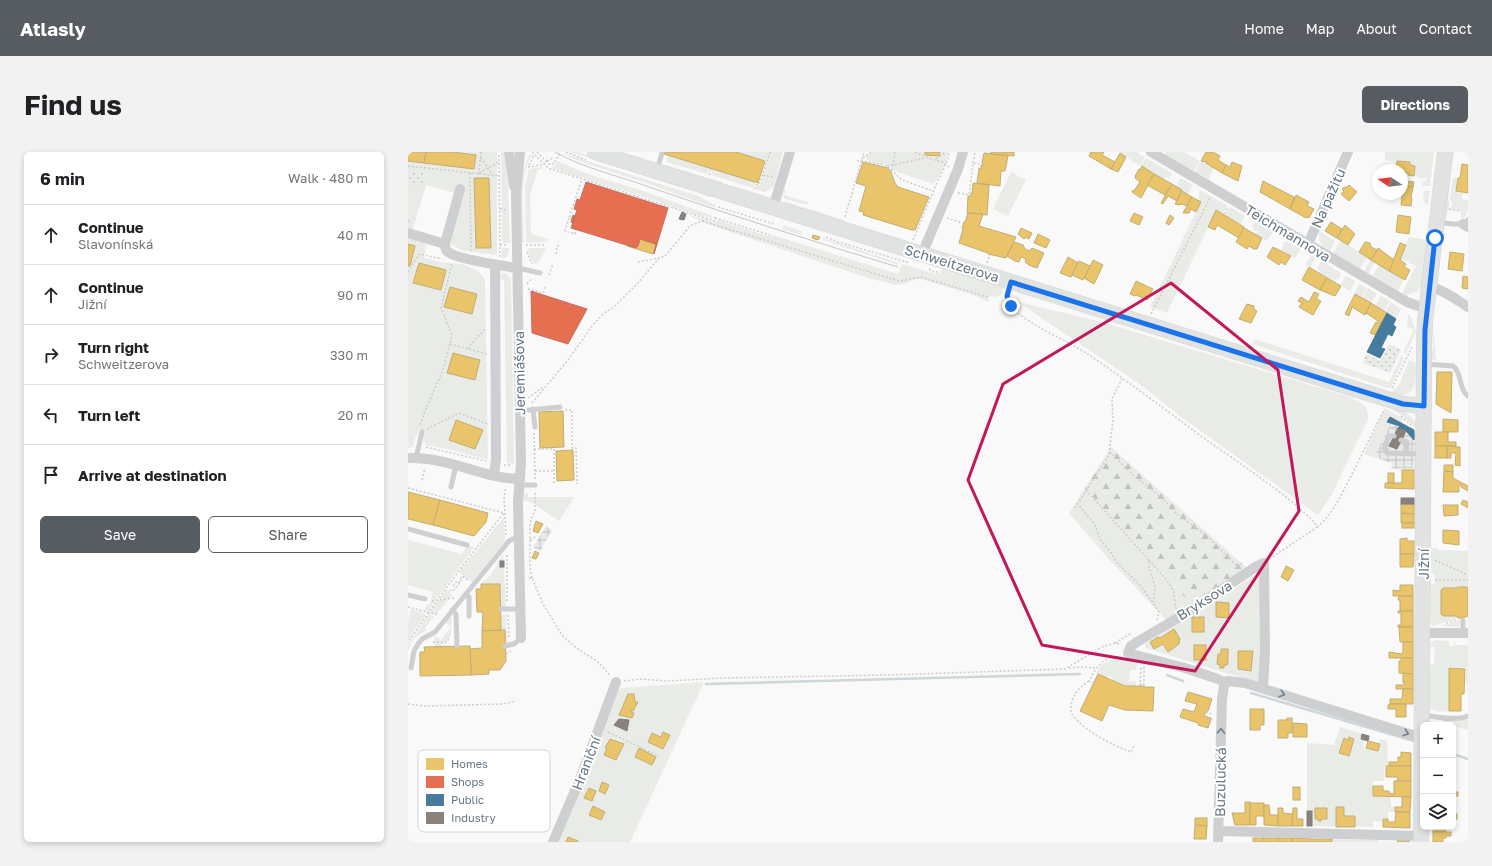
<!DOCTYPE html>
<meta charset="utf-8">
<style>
:root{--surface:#fff;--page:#f2f2f2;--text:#202124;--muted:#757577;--line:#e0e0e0;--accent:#565c61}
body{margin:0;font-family:"Golos Text",sans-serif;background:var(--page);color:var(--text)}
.controls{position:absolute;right:12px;bottom:12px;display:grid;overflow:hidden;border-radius:6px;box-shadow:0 2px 6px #0003}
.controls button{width:36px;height:36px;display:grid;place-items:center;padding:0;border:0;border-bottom:1px solid var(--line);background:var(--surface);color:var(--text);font:20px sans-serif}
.compass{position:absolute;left:964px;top:12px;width:36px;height:36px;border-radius:50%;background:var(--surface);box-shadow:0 2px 6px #0003;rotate:283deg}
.stop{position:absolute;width:12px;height:12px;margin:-9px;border:3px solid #1a73e8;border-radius:50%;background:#fff}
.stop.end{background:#1a73e8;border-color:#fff;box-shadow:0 1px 4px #0008}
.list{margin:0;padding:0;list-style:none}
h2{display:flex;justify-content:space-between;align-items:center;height:52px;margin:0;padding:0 16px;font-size:17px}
h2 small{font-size:13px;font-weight:400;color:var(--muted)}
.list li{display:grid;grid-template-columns:26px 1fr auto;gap:12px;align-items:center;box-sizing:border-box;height:60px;padding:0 16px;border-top:1px solid var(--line)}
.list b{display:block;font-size:15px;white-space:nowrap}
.list p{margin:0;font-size:13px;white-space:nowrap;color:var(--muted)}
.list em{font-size:13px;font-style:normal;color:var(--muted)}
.actions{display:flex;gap:8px;padding:12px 16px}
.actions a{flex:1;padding:9px 0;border:1px solid var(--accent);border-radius:6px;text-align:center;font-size:14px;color:var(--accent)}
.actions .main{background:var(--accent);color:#fff}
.icon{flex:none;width:22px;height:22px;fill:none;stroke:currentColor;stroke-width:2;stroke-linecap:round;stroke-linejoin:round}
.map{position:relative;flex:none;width:1060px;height:690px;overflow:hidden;border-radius:6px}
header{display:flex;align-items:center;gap:24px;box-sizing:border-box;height:56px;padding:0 20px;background:var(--accent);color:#fff}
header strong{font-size:19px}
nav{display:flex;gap:22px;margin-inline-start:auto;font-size:14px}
.intro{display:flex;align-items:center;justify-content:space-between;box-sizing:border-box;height:96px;padding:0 24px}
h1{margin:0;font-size:28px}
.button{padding:10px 18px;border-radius:6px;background:var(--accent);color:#fff;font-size:14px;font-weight:700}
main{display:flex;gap:24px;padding:0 24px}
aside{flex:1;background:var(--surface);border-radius:6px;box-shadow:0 2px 6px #0003}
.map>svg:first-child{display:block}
</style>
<header>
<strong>Atlasly</strong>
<nav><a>Home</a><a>Map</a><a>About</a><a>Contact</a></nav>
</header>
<div class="intro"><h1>Find us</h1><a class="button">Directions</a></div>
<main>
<aside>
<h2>6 min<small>Walk · 480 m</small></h2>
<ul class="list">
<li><svg class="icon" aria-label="ahead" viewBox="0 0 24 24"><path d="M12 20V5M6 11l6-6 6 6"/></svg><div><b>Continue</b><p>Slavonínská</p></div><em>40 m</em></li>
<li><svg class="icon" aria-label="ahead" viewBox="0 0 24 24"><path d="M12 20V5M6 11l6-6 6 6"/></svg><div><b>Continue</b><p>Jižní</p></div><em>90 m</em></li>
<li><svg class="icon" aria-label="right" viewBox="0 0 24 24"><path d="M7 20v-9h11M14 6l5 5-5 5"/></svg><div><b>Turn right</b><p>Schweitzerova</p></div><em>330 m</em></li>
<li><svg class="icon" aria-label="left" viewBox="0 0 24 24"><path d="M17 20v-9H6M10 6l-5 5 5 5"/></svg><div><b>Turn left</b></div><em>20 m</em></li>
<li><svg class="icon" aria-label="arrive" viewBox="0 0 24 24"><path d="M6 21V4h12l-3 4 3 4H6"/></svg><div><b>Arrive at destination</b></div></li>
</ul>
<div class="actions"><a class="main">Save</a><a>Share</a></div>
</aside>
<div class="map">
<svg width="1060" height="690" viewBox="0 0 1060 690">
<defs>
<pattern id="industrial-grid" width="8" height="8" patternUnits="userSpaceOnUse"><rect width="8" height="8" fill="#e8e9e9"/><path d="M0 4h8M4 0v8" fill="none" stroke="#c0c1c2"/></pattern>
<pattern id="forest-firs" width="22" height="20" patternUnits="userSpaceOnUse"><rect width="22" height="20" fill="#e8ebe6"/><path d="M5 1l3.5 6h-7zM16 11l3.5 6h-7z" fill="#c0c3c0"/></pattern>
<pattern id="park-dots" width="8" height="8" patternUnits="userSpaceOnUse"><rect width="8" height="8" fill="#e8ebe6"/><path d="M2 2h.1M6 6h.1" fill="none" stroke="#c0c3c0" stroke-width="1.8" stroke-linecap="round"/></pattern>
</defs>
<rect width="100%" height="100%" fill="#f9f9f9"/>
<g fill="url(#industrial-grid)">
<polygon points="982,265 1001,275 1008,280 1009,318 994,318 983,316 985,312 962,303"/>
<polygon points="138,374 144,378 132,399 125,395"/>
</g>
<g fill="#e8ebe6">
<polygon points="0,0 89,0 89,102 87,103 53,98 43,92 43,83 47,41 18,33 4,80 0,79"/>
<polygon points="93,0 97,0 99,10 102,91 94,91"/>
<polygon points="162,0 170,0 297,40 304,44 299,45 293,41"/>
<polygon points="328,0 375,0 366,34 357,40 348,37 349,33 352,34 360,5 357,9"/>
<path d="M465 0H517V3L531 4 532 0H540C539 8 531 28 525 32L487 19 481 14 477 12H472L459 8 458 5Z"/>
<polygon points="711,0 729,0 732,2 732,4 734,3 733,5 735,4 737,5 732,14"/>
<polygon points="759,0 776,0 792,9 786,19 757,3"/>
<polygon points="977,0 1026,0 1022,34 1015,34 1014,30 1019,28 1017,25 1013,27 1009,24 1006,24 1007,14 1002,13 1002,10 977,8"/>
<path d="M1042 0H1046L1040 47C1043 54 1039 59 1038 67L1036 66Z"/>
<polygon points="154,1 290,44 308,53 307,56 238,31 173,10"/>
<path d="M122 2 124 3C110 20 116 68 116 90H114C113 61 107 28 122 2Z"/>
<polygon points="260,3 301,16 299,22 258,10"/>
<polygon points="738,6 764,21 761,26 758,25 756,28 733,14"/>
<polygon points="150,9 177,21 235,39 305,64 304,67 253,51 253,48 252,50 175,26 176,22 174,26 143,16"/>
<polygon points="793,9 796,9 806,15 801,28 787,20"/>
<polygon points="258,13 314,30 315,33 257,14"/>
<polygon points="135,15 137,17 134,16 130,18 122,43 123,82 140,87 139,90 118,91 117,34 121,17"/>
<polygon points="305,17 347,30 345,36 303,23"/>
<polygon points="603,20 618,28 600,64 585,57"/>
<path d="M1045 25 1050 26 1048 39 1055 40 1054 47 1060 48C1060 56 1060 65 1053 68V58L1043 57 1044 51 1042 47Z"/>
<polygon points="773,26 785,33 780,42 769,36 770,30"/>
<polygon points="320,33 322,33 361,45 359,46 319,35"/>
<polygon points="376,37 378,37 376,43 400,50 399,53 375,46"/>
<polygon points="792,38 820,54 815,63 808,59 759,161 742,155 793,50 791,49 791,42"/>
<polygon points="1016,39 1022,39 1020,53 1015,49"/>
<polygon points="376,49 436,68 436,69 418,66 377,52"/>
<polygon points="822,55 837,64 832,73 817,64"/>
<polygon points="278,62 308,71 309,68 363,85 364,83 490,122 494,112 527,122 532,121 535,115 596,135 594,139 595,142 588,145 582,144 580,145 581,150 563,142 513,127 507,127 497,132 488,133 460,126 299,72"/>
<polygon points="847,70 865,80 859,89 847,82 850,79 846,79 844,74"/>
<polygon points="375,73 394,79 393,83 374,77"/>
<path d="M911 79 927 89 922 99C913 94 910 89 911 79Z"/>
<path d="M0 84 8 86 9 89 18 92 16 106C24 107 33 111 41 111 52 111 73 115 77 129L80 308 40 297 17 293 18 290 15 289 17 280 11 277 10 283H8L5 295 0 296Z"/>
<polygon points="1001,85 1020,88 1014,133 1009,140 1000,142 1000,144 994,142 1008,114 1001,111 1001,108 999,110 993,107"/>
<polygon points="415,86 491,111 490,113 415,88"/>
<polygon points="878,88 893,97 887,106 873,98 872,99"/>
<polygon points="933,88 959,105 952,117 925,101"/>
<polygon points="94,96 102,96 99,105 94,107"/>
<polygon points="121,96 138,96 131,110 126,112 119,98"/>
<polygon points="903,103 908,106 902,115 897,113"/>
<polygon points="963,107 967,110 960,122 956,119"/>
<polygon points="913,109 933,121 931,126 925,129 911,121 912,119 909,117"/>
<polygon points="971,113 995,127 994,131 990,139 964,124"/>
<polygon points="96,121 99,122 103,128 106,312 99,311 96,128 89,127 90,123"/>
<polygon points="938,124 947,129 942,139 932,133"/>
<polygon points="952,132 959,136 953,146 946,141"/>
<polygon points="960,136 969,142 963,151 954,146"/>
<polygon points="973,144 982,149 976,159 967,154"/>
<path d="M610 150 694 170 942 245C953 251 961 253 960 267L923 344 910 363 776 267 733 233Z"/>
<polygon points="983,150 993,157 988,167 977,160"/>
<polygon points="1000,162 1002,163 1008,179 998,202 995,200 1006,178 999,174"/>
<polygon points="1025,183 1026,183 1028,210 1023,206 1022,199 1025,198"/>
<polygon points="846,187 981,230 993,204 996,206 983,235 980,236 844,192"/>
<path d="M1001 208 1006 210 1008 214C1008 234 1006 247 983 242L984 239 991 233Z"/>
<path d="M979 254C991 257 1009 263 1009 278L996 265Z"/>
<polygon points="977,256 995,267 993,271 982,265 979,270 983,271 966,305 956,302"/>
<polygon points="1008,307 1008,314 1006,318 994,318 987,316 1004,316 1005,308"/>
<polygon points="677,336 784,453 759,469 700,406 661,361"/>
<polygon points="120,340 120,345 166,345 151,369 124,351 113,347 115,343"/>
<polygon points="96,365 97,389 64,430 51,420"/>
<polygon points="0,388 54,402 59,393 66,395 20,459 17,458 19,452 22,452 25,440 0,433"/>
<polygon points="1021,396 1029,396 1030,398 1060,399 1060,436 1058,435 1050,435 1048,436 1033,462 1035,464 1049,464 1050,466 1025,474 1023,472 1022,460 1019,460 1022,434 1027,431 1027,424 1021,417"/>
<path d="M95 402 96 409H92V415H96L98 455H93L92 432H73C75 428 80 427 83 423 88 416 90 409 95 402Z"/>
<polygon points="854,419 853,532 738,496 737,492"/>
<polygon points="38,438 40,438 44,443 41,446 31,448"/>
<polygon points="41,447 28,463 22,461 30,448"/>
<polygon points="3,457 18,462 0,489 0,468"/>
<polygon points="21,462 26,465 17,476 17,479 6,487 0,498 0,494"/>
<polygon points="98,462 99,489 104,489 97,492 97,478 93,478 93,463"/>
<polygon points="43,465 44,471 43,473 43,484 38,490 34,490 34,495 26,495 27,485 28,484 33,488 43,475 38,471"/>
<polygon points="1051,468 1053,468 1051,475 1034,474"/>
<polygon points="1028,488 1041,489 1041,494 1046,494 1046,490 1044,489 1047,489 1047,493 1060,493 1060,533 1058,532 1058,516 1041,515 1041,559 1032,560 1020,556 1020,513 1026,512 1027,495 1022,495 1023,491"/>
<polygon points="705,507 729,511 728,518 722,518 721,529 728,529 728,535 717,534 704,528 705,526 701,524 700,526 688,521 693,513"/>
<polygon points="296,530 222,690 148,690 206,542 214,536"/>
<polygon points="1035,568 1060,568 1060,578 1035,571"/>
<polygon points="932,575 961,584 954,582 953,587 956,588 955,596 970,599 972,587 979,589 980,614 976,614 976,629 965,629 965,644 983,645 983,654 987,655 987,660 980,660 980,667 975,670 965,669 965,675 904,674 904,659 899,659 899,591 926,593"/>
<polygon points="904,687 971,688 971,690 905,690"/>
</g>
<polygon fill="url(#forest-firs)" points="703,295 840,417 784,453 677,336"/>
<g fill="url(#park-dots)">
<polygon points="0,18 17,22 14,34 3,32 0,35"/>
<polygon points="981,192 993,198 982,221 955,211 958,202 973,209"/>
</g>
<g fill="#e9c46a" stroke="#c1ad72">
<polygon points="0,0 18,0 16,11 0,9"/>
<polygon points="18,0 45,0 68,3 66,17 16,11"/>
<polygon points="256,0 328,0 357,9 350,31 256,2"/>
<polygon points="517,0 532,0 531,4 517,3"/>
<polygon points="583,0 606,0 606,4 583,2"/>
<polygon points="683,0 696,0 694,3 707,10 703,17 681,4"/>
<polygon points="798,0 805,0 812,4 810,8 818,13 814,21 798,11 799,10 793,9"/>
<polygon points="576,1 600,4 597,19 593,19 592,34 569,31 571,16 573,17 573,13 575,13 575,11 574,11"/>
<polygon points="712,1 718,5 710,20 703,17"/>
<polygon points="989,9 1002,10 1002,13 1007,14 1006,24 1000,23 1000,21 994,20 994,18 988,18"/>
<polygon points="455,10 480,16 483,20 487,31 490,35 521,45 507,78 504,78 455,63 456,60 451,59 458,34 448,31"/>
<polygon points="824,10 834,14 830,29 814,21 818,13 822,15"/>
<polygon points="1054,12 1060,13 1060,41 1048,39 1050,26 1052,26"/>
<polygon points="734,14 746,22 733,46 724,40 725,38 726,39 732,30 727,26 728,25 727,24 731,17 732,18"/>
<polygon points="746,22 764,32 757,43 739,33"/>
<polygon points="66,26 81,26 83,96 68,96"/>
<polygon points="855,29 886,45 882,57 852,40"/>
<polygon points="996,29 1006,30 1005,35 996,34"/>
<polygon points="565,31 581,33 579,63 559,61 560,44 563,44 563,41 564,41"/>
<polygon points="764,32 774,38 769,49 760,44 755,52 753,51"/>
<polygon points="941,33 949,40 941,49 933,42 936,39 934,37 937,35 938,36"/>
<polygon points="995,34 1005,35 1003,45 1004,46 1003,54 993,53"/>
<polygon points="774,39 784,45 779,54 774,52 771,53 767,52"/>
<polygon points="888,43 901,50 899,54 906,57 901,66 899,65 898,66 882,57"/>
<polygon points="784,45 793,50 788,60 783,57 781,61 775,61"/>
<polygon points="808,58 836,75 831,86 809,73 807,78 800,75"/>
<polygon points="560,61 575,62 571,74 608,85 598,106 580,102 580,101 551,91 555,77 554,76 556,70 557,70"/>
<polygon points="726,61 735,65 731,73 722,69"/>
<polygon points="762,63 766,66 761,73 758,71"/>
<polygon points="990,63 1003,65 1001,82 988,80"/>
<polygon points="923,70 934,77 929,86 917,79"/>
<polygon points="937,73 947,82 940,93 929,86"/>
<polygon points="613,76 624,81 621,87 617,85 616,87 610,82"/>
<polygon points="836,76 854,86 849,97 846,97 841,94 839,97 828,90"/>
<polygon points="630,82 642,88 638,96 626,91"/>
<polygon points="405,83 412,85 410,88 404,86"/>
<polygon points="232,87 248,92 245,102 219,94 228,96 230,94"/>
<polygon points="606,90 615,93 617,97 622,99 624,96 636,101 629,116 621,113 617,110 618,107 613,105 611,110 607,109 599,104"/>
<polygon points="957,90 962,91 963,95 969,98 963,108 951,100"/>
<polygon points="992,91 998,93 992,108 998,112 996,115 1002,118 997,128 981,119"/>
<polygon points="0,92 7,94 2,114 0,114"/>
<polygon points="865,95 883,104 877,113 873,110 871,113 859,105"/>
<polygon points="970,96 986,108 981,119 963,108"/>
<polygon points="1042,100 1056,102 1054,119 1040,117"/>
<polygon points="660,105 670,111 663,125 652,121"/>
<polygon points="685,108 695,113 686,132 676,126"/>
<polygon points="671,109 682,114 675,128 664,123"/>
<polygon points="11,111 38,118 33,138 5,131"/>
<polygon points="901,115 919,126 912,138 894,128"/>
<polygon points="1055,124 1060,125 1060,137 1054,136"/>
<polygon points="919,126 933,134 927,144 912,138"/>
<polygon points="728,129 745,137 739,148 728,143 727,144 722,142"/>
<polygon points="42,135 69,142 64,162 36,155"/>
<polygon points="906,140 911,142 908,147 913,149 905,163 891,155 894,151 890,149 893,145 901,150"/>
<polygon points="947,142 963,151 957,163 944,155 941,164 937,162"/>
<polygon points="963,151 979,161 967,183 962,181 968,170 973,172 973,171 958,161"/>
<polygon points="839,152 846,154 846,157 849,159 843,171 831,167"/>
<polygon points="45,201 72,208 67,228 39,221"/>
<polygon points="1029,220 1044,220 1043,261 1028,252"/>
<polygon points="155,259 156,295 132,296 131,260"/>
<polygon points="1035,267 1050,268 1050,280 1035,280"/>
<polygon points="48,268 75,278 67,297 41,288"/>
<polygon points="1027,280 1040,280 1040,290 1048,290 1048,294 1027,294"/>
<rect x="1027" y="294" width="12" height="12"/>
<polygon points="1039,294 1052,295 1052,314 1047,313 1048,301 1043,301 1043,306 1039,306"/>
<polygon points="165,298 166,328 149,329 148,299"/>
<polygon points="1036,313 1045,313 1045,320 1036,319"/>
<polygon points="994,318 1006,318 1006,337 977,336 977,331 994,331"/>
<polygon points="1036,319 1045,320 1045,326 1060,334 1060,339 1053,335 1053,333 1051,333 1051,340 1035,340"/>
<rect x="980" y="321" width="6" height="10"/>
<polygon points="0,340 32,348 25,373 0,367"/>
<polygon points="32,348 80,361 78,370 66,384 25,373"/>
<polygon points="1055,348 1060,350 1060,356 1053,352"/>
<polygon points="993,352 1006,352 1006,362 993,361"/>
<polygon points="1035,353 1050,353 1050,363 1036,364"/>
<polygon points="993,361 1006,362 1006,371 993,371"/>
<polygon points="128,369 135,372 130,381 125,379"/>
<rect x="994" y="371" width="12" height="5"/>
<polygon points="1035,378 1051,379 1051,393 1035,391"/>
<polygon points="999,386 999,389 1006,389 1006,402 992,402 992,387"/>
<polygon points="127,399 131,401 128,407 124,406"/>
<polygon points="992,402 1006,402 1005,415 992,415"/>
<polygon points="878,414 886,418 880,429 873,425"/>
<polygon points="73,432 92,432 93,478 74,479 75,460 69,460 68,437 73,437"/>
<polygon points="992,433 1005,433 1005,444 985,444 985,438 992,439"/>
<polygon points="1050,435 1058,435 1060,436 1060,464 1055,466 1050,466 1049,464 1035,464 1033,462 1033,438 1035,436 1048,436"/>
<polygon points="991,444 1005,444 1005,459 992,459 992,448 990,448"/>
<polygon points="808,450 821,451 821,466 808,465"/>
<polygon points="990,459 1005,459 1005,475 990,475 990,473 993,473 993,461 990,461"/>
<rect x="784" y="465" width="12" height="15"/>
<polygon points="991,475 1005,475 1005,490 992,490"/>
<polygon points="766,477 772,487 771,492 760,500 755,492 746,497 742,490 750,485 752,486"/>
<polygon points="97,478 98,509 92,518 81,518 81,522 63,523 62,497 74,496 74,479"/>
<polygon points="995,490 1005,490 1005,506 981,506 981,500 994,502 995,500"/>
<rect x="786" y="493" width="12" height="15"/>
<polygon points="62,494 63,523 12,524 12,500 17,500 16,495"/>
<polygon points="813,497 820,497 820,510 819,513 816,513 816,516 812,516 812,513 809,512 810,502 813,502"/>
<polygon points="830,499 845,499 843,519 830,517"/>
<polygon points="993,506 1005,506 1005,522 991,521 991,509 993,510"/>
<polygon points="1041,516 1057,517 1056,542 1053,542 1053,559 1041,559"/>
<polygon points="995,521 1005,522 1005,537 988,537 988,533 997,533 997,531 995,531"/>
<polygon points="690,522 717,534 736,534 736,535 746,535 745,559 717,558 701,553 694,569 672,559"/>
<polygon points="995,537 1005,537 1005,552 982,552 982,547 994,547"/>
<polygon points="780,540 804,547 800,559 798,559 796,564 803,566 800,576 790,573 790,571 772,565 775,557 786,560 789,552 777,549"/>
<polygon points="220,542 226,542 227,550 230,550 225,559 223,559 223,560 226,561 224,566 211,563"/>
<polygon points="982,552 998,552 998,565 988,565 988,557 980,557 980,553"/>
<polygon points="842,557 856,557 856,573 852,573 852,578 842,578"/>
<polygon points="879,566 884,566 884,581 880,581 880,586 870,586 870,568 879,568"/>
<polygon points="885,571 899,572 899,585 885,585"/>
<polygon points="255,580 262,583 255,597 240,590 244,581 253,585"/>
<polygon points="941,585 946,587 941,604 931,601 936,586 940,588"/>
<polygon points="202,587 216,592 208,608 196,603 199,596 197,596"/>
<polygon points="960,589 972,592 970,599 958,596"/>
<polygon points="231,596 248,605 244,613 227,605"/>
<polygon points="993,600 1003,601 1003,614 981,614 981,610 990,610 990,605 993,605"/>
<polygon points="978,614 1003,614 1003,629 989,629 990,625 978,625"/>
<polygon points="986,629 1003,629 1003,645 965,644 965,634 975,634 975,639 981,639 981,641 986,642"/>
<polygon points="194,630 201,633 197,642 191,639"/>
<rect x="885" y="635" width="7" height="13"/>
<polygon points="181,636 188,639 184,649 176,646"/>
<rect x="1045" y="640" width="5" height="4"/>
<polygon points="994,645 1003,645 1002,660 987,660 987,655 994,655"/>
<polygon points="837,650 842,650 842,673 827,673 824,661 837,661"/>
<polygon points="842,651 856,651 856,666 856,664 848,664 848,673 842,673"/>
<polygon points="856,653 861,653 862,663 870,663 870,674 856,673"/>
<polygon points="185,654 197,660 193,668 181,663"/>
<polygon points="928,655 936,655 936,664 947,664 947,675 928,675"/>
<polygon points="870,656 875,656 875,661 885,662 884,674 870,674"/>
<polygon points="885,656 889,656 889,667 895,667 895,674 884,674"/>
<polygon points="907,656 919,656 919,667 913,667 913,669 910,669 910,667 907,667"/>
<polygon points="988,660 1002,660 1002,676 975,675 975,667 980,667 980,670 987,670"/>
<rect x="1045" y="662" width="4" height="5"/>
<polygon points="787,666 799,666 799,674 787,673"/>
<polygon points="787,673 799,674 798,687 786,687"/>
<polygon points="1025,675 1037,675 1038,680 1025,680"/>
<polygon points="1025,680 1043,680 1043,684 1038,684 1038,686 1035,686 1035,690 1025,690"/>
<polygon points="160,685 170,689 170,690 158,690"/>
<rect x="845" y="686" width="11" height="4"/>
<rect x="856" y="686" width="14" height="4"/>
<rect x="870" y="686" width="14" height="4"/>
<polygon points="884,686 904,687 904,690 884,690"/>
<rect x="905" y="687" width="19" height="3"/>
<polygon points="990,688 1001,688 1002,690 989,690"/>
</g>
<g fill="#e76f51" stroke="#c07160">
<polygon points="178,30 260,56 246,102 248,92 232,87 230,94 228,96 163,76 169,58 166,57 169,47 172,48"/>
<polygon points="165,63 167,64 165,71 163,70"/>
<polygon points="123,139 179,157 160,192 124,181"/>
</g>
<g fill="#457b9d" stroke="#4f7a95">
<polygon points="979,161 988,167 985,173 988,175 984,184 980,182 973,196 977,197 972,206 959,200"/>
<polygon points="982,265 1006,278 1006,288 998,279 990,276 992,274 979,270"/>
</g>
<g fill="#8a817c" stroke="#7f7e7e">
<polygon points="274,60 278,62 276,68 271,67"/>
<polygon points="990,276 998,279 989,297 981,294"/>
<rect x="993" y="346" width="13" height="6"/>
<rect x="92" y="409" width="4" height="6"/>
<polygon points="211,567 221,568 219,579 206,573"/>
<polygon points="954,582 961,584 960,589 953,587"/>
<rect x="899" y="659" width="5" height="15"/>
</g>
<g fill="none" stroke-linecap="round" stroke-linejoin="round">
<g stroke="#ced6d9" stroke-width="2.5">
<polyline points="759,523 775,529"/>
<polyline points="298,532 672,522"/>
<polyline points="843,541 1006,589"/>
<polyline points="1045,602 1060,607"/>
</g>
<g stroke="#d5d6d7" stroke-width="16">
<g id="secondary">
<polyline points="187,0 979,247 995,252 1016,254"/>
<polyline points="1013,690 1016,194 1017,169 1037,0"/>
</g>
</g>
<g stroke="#cbcccd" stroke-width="1.5" stroke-dasharray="2 2" stroke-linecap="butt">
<polyline points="124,0 140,16 306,69 307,65"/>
<polyline points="129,0 142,13 146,11 153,0"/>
<polyline points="158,0 178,8"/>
<polyline points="507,0 520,6 535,10 541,15"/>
<polyline points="91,3 92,105"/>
<polyline points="73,6 85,23"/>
<polyline points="455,6 464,0"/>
<polyline points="528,7 538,0"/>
<polyline points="139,9 145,6"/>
<path d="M449 9C456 8 472 12 479 14L494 28 525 39"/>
<polyline points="565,11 567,0"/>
<polyline points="121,13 126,3"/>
<polyline points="0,14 91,24"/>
<polyline points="479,14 518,6"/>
<polyline points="120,15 134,13 137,11"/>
<polyline points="484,18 487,0"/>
<polyline points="62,21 63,99"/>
<polyline points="71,21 92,9"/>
<polyline points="71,22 73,0"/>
<polyline points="301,23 303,16"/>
<polyline points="355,23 365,25"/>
<polyline points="347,37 348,33 351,33 362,0"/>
<polyline points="550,41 561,43 565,11 574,12"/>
<polyline points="310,55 366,72"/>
<polyline points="92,57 100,58"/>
<polyline points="1041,57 1053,59"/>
<polyline points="817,62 820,55"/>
<polyline points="437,65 456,0"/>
<polyline points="161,66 157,79 167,82 167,79"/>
<polyline points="164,66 161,66 174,27"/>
<polyline points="307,66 362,83 363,82"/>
<polyline points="539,66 554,71"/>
<polyline points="0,68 2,72"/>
<polyline points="294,69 488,128 493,129 512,125 580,145"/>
<polyline points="418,85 430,90 502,111"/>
<polyline points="505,88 528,33 540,7 541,0"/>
<polyline points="92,93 100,93"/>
<polyline points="118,93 138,93"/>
<polyline points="148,96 149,97 151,91"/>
<polyline points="119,100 124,112"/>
<polyline points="148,102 149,97"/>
<polyline points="230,110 251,106 257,104 282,74 299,67"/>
<polyline points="579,111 582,103"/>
<polyline points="521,117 526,120 530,120"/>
<polyline points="0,120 11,102 34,107"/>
<polyline points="141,123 145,112"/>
<polyline points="119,132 124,126"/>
<polyline points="120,137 135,141 138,133"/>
<path d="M600 141C598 150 604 156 610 161 631 178 656 187 678 201 717 227 755 256 793 284 832 312 873 337 906 370L909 375 905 378 863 406"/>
<polyline points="743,162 802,46"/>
<polyline points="42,192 79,202"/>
<polyline points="60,197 62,193 78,176"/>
<polyline points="984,236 1004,195"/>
<polyline points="120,246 135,235"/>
<polyline points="124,251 160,208 184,174 196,161 206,155 230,131 251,106"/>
<polyline points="157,258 164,258 164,296 168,296 169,332"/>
<polyline points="993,264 1003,273"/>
<polyline points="12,273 19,254 35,218 44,183 33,156 44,111"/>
<polyline points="19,277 51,261 80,272"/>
<polyline points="126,281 127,327"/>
<polyline points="18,295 78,309"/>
<polyline points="126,297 146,297 146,333"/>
<polyline points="702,300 725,323 756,348 769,362 799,384 831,416"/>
<polyline points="96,313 104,313"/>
<polyline points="127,319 146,319"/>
<polyline points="14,328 17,316"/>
<path d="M0 336 96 361C62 403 30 446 0 491"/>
<polyline points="678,338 741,408 741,415 747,435 745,450"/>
<polyline points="669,351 687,373 692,387 704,402 708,410 733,434 751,460 749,468"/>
<polyline points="667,356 701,303 705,268 704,247 714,227"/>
<path d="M909 375C924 363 931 347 940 330 952 306 964 282 976 258"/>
<polyline points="98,383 96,344 98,335"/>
<polyline points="122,388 129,384"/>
<polyline points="99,403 99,451"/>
<path d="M741 408C750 418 759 427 765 438 767 443 766 451 768 457"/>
<polyline points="1027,408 1060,423"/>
<polyline points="828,413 836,411"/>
<polyline points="121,426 124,426 135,452 154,483 168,496 189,509 202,523"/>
<polyline points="124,426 122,415 122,373 123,367 127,358 127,339"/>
<polyline points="52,427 54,424 56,425"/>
<polyline points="1027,428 1060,428"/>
<polyline points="45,434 49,429 52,431"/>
<polyline points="42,439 44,437 46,438 56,425 61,429"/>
<polyline points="24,449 46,446"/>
<polyline points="0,455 31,463"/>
<polyline points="100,463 101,486"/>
<polyline points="1038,471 1048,468"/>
<polyline points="25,490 37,491"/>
<polyline points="707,491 724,481"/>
<polyline points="37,495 37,491 41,487"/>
<polyline points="98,502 103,499"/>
<polyline points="661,516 674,515 687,516"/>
<polyline points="216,529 231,527 260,529 314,526 480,523 657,517 694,495 707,491 713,492"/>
<path d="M681 529C669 537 662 545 663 561 677 580 702 592 723 600L727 592"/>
<path d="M686 531 681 529C688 515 696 503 713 505"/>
<polyline points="732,532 736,533 736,515"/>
<polyline points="732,534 733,514"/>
<polyline points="0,552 15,554 95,552 108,549"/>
<polyline points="798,560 804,562"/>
<polyline points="802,572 804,566"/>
<polyline points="200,580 251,604"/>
</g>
<g stroke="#cecfd0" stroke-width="5">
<polyline points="249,18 254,1"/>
<path d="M1030 70C1039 71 1052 75 1060 68"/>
<polyline points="110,116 132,121"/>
<path d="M1017 212 1045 214C1055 222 1050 237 1060 244"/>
<polyline points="125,257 127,275"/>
<polyline points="112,259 152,255"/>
<polyline points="986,284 981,284 976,296 979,301 1015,302"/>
<polyline points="993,288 999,290 999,302"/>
<polyline points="8,306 14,280"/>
<polyline points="111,333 127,333"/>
<polyline points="43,335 48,313"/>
<polyline points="0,377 59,393"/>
<polyline points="58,442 61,445 61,464"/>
<polyline points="0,443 17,447"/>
<polyline points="93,457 112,457"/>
<polyline points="44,458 48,462 49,494"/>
<polyline points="1055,469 1055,481"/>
<polyline points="97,494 106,492 113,486"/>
<polyline points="3,516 6,499 10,492 14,487 27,480 101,389 105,387 111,386"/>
<path d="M1015 563C1027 565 1049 569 1060 564"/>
</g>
<g stroke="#cecfd0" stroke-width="10">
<polyline points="101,0 106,34"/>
<polyline points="112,0 108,42 113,312 110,350 113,486"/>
<polyline points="743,0 999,150 1019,157"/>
<path d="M52 37 37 92C37 95 37 98 40 100 48 107 96 114 109 116"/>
<polyline points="365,56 382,0"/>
<polyline points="1055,72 1060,75"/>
<polyline points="0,81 37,92"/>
<polyline points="900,92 940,0"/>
<polyline points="514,102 550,17 555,0"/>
<path d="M1021 135C1035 137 1049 148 1060 155"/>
<path d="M0 306C38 304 73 326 111 327"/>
<polyline points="86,323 88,307 87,113"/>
<polyline points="1015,481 1060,481"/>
<polyline points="817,531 810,527 777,516 720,501 723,494 729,490 780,460 849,414 856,411 857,499 855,536"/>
<polyline points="811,679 1013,684"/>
<polyline points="145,690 172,627 208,530"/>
<polyline points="810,690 814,547 816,534 819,529 837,531 1014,586"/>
</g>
<use href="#secondary" stroke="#e1e2e2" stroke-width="15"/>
<path stroke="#c3c5c6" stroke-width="1" d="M147 0C177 17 212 24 244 36 325 64 407 90 490 115"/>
</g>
<defs><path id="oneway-chevron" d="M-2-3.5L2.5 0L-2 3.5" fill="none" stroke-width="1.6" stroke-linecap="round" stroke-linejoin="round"/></defs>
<g stroke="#707f8b">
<use href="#oneway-chevron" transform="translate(874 542) rotate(18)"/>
<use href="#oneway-chevron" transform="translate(813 579) rotate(-88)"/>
<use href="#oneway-chevron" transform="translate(998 581) rotate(18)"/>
</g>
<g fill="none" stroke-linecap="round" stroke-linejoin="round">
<polyline stroke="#1a73e8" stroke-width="5" points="603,154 599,144 603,130 995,252 1016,254 1017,178 1027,86"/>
</g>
<path fill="none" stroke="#c2185b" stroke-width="3" stroke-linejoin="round" d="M763 131 870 218 891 359 787 519 634 493 560 328 595 232Z"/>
<g text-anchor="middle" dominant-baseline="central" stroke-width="4" stroke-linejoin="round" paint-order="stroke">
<g font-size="14" fill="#657683" stroke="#fff">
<text transform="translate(920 46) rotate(-66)">Na pažitu</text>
<text transform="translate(880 81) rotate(31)">Teichmannova</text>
<text transform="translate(544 111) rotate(17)">Schweitzerova</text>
<text transform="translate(111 221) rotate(-91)">Jeremiášova</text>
<text transform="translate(1015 412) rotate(-90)">Jižní</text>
<text transform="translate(796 448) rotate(-32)">Bryksova</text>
<text transform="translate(178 611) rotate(-69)">Hraniční</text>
<text transform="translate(812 630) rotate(-89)">Buzulucká</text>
</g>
</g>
<rect x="10" y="598" width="132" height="82" rx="6" fill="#fff" stroke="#d1d6da" stroke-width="1"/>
<rect x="18" y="606" width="18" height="12" fill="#e9c46a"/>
<rect x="18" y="624" width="18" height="12" fill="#e76f51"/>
<rect x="18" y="642" width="18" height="12" fill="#457b9d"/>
<rect x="18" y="660" width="18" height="12" fill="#8a817c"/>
<g font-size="11" fill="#657683">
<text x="43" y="616">Homes</text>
<text x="43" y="634">Shops</text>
<text x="43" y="652">Public</text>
<text x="43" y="670">Industry</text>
</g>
</svg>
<div class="controls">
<button>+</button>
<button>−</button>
<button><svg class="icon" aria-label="layers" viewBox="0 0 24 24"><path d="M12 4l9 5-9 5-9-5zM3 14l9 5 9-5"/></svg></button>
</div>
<svg class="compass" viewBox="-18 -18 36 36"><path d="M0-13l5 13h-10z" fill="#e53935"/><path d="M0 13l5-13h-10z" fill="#757577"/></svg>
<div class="stop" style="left:1027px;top:86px"></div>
<div class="stop end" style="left:603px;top:154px"></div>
</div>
</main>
